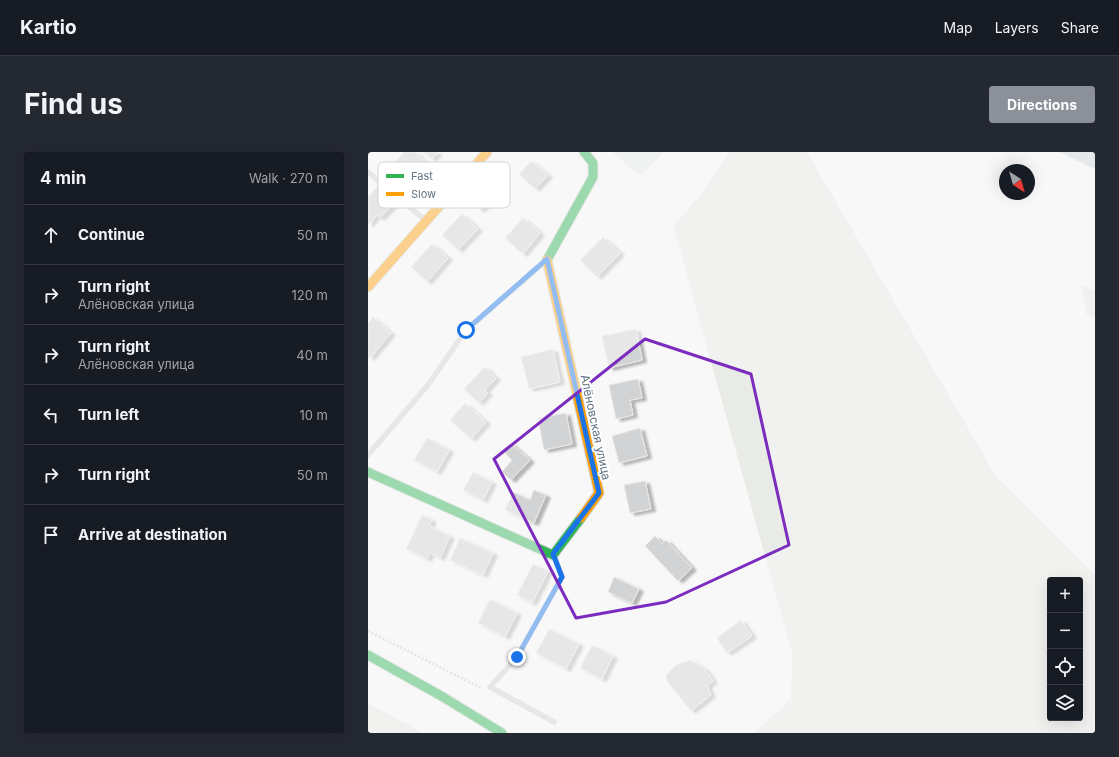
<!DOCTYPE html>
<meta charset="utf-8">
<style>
:root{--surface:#171b24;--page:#242831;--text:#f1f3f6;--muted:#9ea1a6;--line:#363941;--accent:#8c9099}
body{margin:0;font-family:Inter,sans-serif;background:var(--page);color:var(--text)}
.controls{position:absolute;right:12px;bottom:12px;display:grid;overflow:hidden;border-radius:4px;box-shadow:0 4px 16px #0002}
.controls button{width:36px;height:36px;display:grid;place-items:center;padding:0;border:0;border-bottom:1px solid var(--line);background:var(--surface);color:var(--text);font:20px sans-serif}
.compass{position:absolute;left:631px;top:12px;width:36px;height:36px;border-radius:50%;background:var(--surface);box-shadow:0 4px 16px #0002;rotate:143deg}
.stop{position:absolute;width:12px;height:12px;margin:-9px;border:3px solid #1a73e8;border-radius:50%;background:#fff}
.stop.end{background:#1a73e8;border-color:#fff;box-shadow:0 1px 4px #0008}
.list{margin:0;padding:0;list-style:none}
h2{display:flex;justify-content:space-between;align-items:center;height:52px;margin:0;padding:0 16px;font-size:17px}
h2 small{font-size:13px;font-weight:400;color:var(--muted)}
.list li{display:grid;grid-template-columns:26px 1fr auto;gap:12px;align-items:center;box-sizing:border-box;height:60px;padding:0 16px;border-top:1px solid var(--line)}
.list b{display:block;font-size:15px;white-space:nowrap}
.list p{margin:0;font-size:13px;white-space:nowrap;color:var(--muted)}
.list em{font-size:13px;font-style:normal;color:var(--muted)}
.icon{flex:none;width:22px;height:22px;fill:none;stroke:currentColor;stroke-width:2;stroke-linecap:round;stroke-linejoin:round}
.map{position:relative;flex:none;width:727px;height:581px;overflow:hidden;border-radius:4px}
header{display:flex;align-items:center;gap:24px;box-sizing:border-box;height:56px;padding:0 20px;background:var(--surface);border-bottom:1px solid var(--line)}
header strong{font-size:19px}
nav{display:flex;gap:22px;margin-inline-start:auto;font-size:14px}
.intro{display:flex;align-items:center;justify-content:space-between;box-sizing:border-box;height:96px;padding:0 24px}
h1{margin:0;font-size:28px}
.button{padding:10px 18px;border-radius:4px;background:var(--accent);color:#fff;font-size:14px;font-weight:700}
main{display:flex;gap:24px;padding:0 24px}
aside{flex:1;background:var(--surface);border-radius:4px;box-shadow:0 4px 16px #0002}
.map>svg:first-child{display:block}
</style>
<header>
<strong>Kartio</strong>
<nav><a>Map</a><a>Layers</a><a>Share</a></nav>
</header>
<div class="intro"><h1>Find us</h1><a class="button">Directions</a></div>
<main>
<aside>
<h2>4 min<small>Walk · 270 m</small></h2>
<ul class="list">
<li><svg class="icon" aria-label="ahead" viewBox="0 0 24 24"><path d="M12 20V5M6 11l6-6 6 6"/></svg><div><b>Continue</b></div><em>50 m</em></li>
<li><svg class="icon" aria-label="right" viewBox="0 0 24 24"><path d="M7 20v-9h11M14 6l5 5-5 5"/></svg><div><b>Turn right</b><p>Алёновская улица</p></div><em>120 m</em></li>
<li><svg class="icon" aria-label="right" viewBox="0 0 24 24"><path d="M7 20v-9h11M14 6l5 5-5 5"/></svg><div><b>Turn right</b><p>Алёновская улица</p></div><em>40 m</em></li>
<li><svg class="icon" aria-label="left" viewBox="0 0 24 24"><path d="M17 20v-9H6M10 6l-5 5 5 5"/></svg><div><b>Turn left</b></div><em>10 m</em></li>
<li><svg class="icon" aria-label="right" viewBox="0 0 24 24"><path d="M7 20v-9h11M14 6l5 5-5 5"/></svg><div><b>Turn right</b></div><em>50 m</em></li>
<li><svg class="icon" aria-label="arrive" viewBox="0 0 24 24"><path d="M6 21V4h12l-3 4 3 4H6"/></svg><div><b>Arrive at destination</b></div></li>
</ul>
</aside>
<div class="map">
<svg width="727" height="581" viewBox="0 0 727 581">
<defs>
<filter id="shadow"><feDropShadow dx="4.5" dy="2.5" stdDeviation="1" flood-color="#0004"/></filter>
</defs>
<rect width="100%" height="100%" fill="#f8f8f8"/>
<polygon fill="#e7e8e9" points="247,0 296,0 273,24 246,2"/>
<g fill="#e8ebe6" fill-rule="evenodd">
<path d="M362 0H439L628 324 727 423V581H386L423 547 424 501 305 73 331 45ZM682 428H712V566H682Z"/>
<polygon points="713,133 727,139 727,166 718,162"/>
<polygon points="0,551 55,581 0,581"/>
</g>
<polygon fill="#cfd8db" points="691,0 727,0 727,17"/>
<g fill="#d2d3d4" stroke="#e8e8e8" filter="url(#shadow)">
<polygon points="36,0 47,0 60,12 41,34 22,17"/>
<polygon points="55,0 70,0 64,7"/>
<polygon points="163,9 180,23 167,37 151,22"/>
<polygon points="117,29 129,40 112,58 100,47"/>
<polygon points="9,35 26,52 12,66 9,63 0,73 0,45"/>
<polygon points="94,62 110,77 90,98 74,83"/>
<polygon points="155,66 172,81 155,102 137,86"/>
<polygon points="235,85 252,101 229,125 212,108"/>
<polygon points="64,92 80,106 59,130 43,115"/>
<polygon points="5,165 23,181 2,206 0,204 0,172"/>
<polygon points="268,177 274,208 241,216 234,184"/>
<polygon points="185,197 192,230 161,237 153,205"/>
<polygon points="117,215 128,226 117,238 120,241 111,251 96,237"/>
<polygon points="270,227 274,246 262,248 265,263 248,267 241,233"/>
<polygon points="97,251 118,270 103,287 82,268"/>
<polygon points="198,261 204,292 176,298 170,266"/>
<polygon points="272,276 279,304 251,311 244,284"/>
<polygon points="59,286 81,298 69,320 46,308"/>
<polygon points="142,291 162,308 143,328 134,320 144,308 135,299"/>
<polygon points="105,320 124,330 115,348 95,338"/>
<polygon points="277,329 283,357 262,361 256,333"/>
<polygon points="166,338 178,343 166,371 137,358 145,340 162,348"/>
<polygon points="54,363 64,368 61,374 82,384 72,406 62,401 59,407 38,397"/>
<polygon points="287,384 294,392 298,388 324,416 310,429 277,394"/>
<polygon points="92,386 125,401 115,423 82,408"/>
<polygon points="165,412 180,419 164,451 149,443"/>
<polygon points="246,425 271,437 264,451 240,440"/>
<polygon points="122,447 149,461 137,485 110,471"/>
<polygon points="373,468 384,484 359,501 349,486"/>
<polygon points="181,477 211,492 198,517 168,501"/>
<polygon points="224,493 245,504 234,527 212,516"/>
<polygon points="322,508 336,516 345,529 339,534 343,543 323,559 299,529 298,523 308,513"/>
</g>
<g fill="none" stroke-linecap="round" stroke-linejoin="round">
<g stroke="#d5d6d7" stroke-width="11">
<g id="fast">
<polyline points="179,108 225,25 225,11 216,0"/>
<polyline points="0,320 185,403 213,366"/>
<polyline points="0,503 75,545 134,581"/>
</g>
</g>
<g stroke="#d5d6d7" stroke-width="11">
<g id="slow">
<polyline points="179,108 231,341 213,366"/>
<polyline points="0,135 119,0"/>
</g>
</g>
<polyline stroke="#cececf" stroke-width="2.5" stroke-dasharray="2 2" stroke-linecap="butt" points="0,479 113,536"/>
<g stroke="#d0d2d3" stroke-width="5.5">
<polyline points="0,20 58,69"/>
<polyline points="0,303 60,233 98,178 178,109"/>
<polyline points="186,403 194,425 149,505 122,535 186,570"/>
</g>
<use href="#fast" stroke="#30b455" stroke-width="9"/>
<use href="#slow" stroke="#ff9f0a" stroke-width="9"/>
</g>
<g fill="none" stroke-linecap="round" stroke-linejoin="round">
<polyline stroke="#1a73e8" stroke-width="5" points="98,178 179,107 231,341 185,402 194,425 149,505"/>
</g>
<path d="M0 0H727V581H0ZM277 187 383 222 421 393 298 450 208 466 126 307Z" fill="#f8f8f8" fill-opacity=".55" fill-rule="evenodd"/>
<path fill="none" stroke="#7b2cbf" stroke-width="3" stroke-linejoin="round" d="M277 187 383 222 421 393 298 450 208 466 126 307Z"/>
<g text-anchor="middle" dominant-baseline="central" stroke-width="4" stroke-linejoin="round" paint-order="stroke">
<g font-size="12" fill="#637483" stroke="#fff">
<text transform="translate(228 275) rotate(78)">Алёновская улица</text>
</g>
</g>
<rect x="10" y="10" width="132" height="46" rx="6" fill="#fff" stroke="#d0d5da" stroke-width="1"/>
<rect x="18" y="22" width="18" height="4" fill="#30b455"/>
<rect x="18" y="40" width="18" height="4" fill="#ff9f0a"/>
<g font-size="11" fill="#637483">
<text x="43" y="28">Fast</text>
<text x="43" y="46">Slow</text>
</g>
</svg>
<div class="controls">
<button>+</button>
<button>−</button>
<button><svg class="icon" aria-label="locate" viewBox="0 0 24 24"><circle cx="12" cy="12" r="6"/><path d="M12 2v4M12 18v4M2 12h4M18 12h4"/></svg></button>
<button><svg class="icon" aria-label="layers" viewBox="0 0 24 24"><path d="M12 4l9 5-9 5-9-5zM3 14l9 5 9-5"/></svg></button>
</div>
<svg class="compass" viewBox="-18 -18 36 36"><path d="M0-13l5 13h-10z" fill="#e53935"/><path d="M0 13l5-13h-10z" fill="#9ea1a6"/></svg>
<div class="stop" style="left:98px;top:178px"></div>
<div class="stop end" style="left:149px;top:505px"></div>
</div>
</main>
